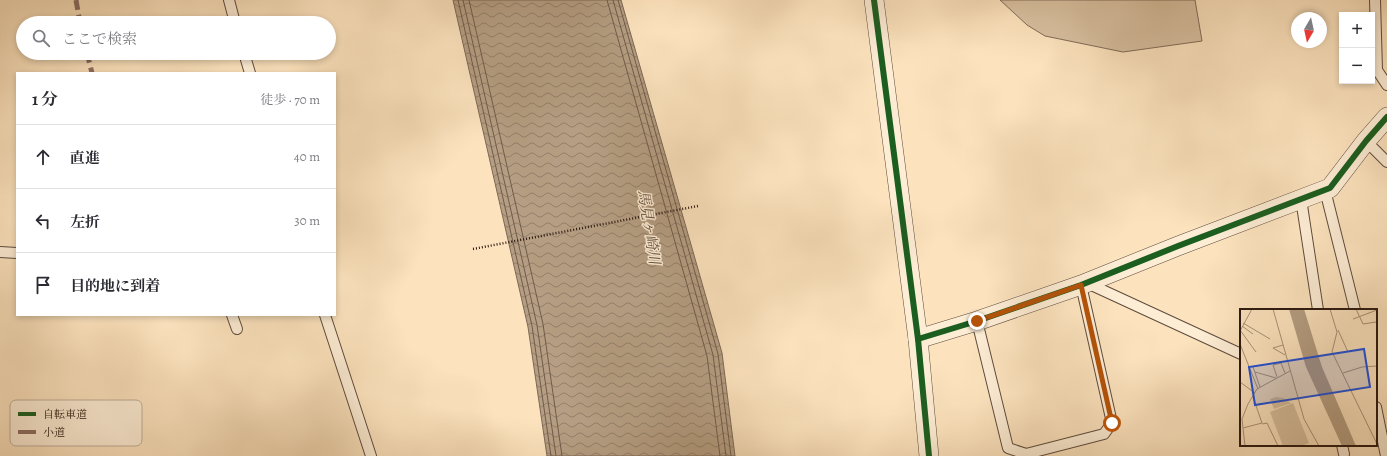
<!DOCTYPE html>
<html lang="ja">
<meta charset="utf-8">
<style>
:root{--surface:#fff;--page:#f2f2f3;--text:#2b2b33;--muted:#7c7c81;--line:#e1e1e2}
body{margin:0;font-family:Alegreya,"Noto Serif JP",serif;background:var(--page);color:var(--text)}
.controls{position:absolute;right:12px;top:12px;display:grid;overflow:hidden;border-radius:0px;box-shadow:0 2px 6px #0003}
.controls button{width:36px;height:36px;display:grid;place-items:center;padding:0;border:0;border-bottom:1px solid var(--line);background:var(--surface);color:var(--text);font:20px sans-serif}
.compass{position:absolute;left:1291px;top:12px;width:36px;height:36px;border-radius:50%;background:var(--surface);box-shadow:0 2px 6px #0003;rotate:189deg}
.stop{position:absolute;width:12px;height:12px;margin:-9px;border:3px solid #b45309;border-radius:50%;background:#fff}
.stop.end{background:#b45309;border-color:#fff;box-shadow:0 1px 4px #0008}
.list{margin:0;padding:0;list-style:none}
h2{display:flex;justify-content:space-between;align-items:center;height:52px;margin:0;padding:0 16px;font-size:17px}
h2 small{font-size:13px;font-weight:400;color:var(--muted)}
.list li{display:grid;grid-template-columns:26px 1fr auto;gap:12px;align-items:center;box-sizing:border-box;height:64px;padding:0 16px;border-top:1px solid var(--line)}
.list b{display:block;font-size:15px;white-space:nowrap}
.list em{font-size:13px;font-style:normal;color:var(--muted)}
.icon{flex:none;width:22px;height:22px;fill:none;stroke:currentColor;stroke-width:2;stroke-linecap:round;stroke-linejoin:round}
.map{position:relative;flex:none;width:1387px;height:456px;overflow:hidden}
.search{position:absolute;background:var(--surface);box-shadow:0 2px 6px #0003;left:16px;top:16px;width:320px;height:44px;display:flex;align-items:center;gap:10px;box-sizing:border-box;padding:0 14px;border-radius:22px;color:var(--muted);font-size:15px}
.panel{position:absolute;background:var(--surface);box-shadow:0 2px 6px #0003;left:16px;top:72px;width:320px;height:244px;border-radius:0px}
.map>svg:first-child{display:block}
</style>
<div class="map">
<svg width="1387" height="456" viewBox="0 0 1387 456">
<defs>
<pattern id="water-waves" width="16" height="10" patternUnits="userSpaceOnUse"><rect width="16" height="10" fill="#b59e83"/><path d="M0 5q4-4 8 0t8 0" fill="none" stroke="#93806a"/></pattern>
</defs>
<rect width="100%" height="100%" fill="#fce3be"/>
<filter id="stains"><feTurbulence type="fractalNoise" baseFrequency=".005" numOctaves="4"/><feColorMatrix values="0 0 0 0 .2 0 0 0 0 .09 0 0 0 0 .02 0 0 0 .5 -.17"/></filter>
<radialGradient id="worn" r=".72"><stop offset=".6" stop-color="#630" stop-opacity="0"/><stop offset="1" stop-color="#630" stop-opacity=".3"/></radialGradient>
<polygon fill="#d8c0a0" stroke="#816c58" points="1000,0 1195,0 1202,41 1123,52 1045,36 1027,25"/>
<polygon fill="url(#water-waves)" stroke="#7d6855" points="453,0 621,0 722,353 735,456 547,456 528,327"/>
<g fill="none" stroke-linecap="round" stroke-linejoin="round">
<g stroke="#705b4a" stroke-width="1">
<polyline points="458,0 532,326 551,456"/>
<polyline points="463,0 537,325 556,456"/>
<polyline points="469,0 543,324 562,456"/>
<polyline points="607,0 707,356 720,456"/>
<polyline points="613,0 713,355 726,456"/>
<polyline points="618,0 718,354 731,456"/>
</g>
<g stroke="#5e4b3c" stroke-width="12">
<g id="service">
<polyline points="229,0 235,23"/>
<polyline points="1375,0 1377,70 1387,85"/>
<polyline points="244,53 250,73"/>
<polyline points="1366,141 1387,162"/>
<polyline points="1325,190 1355,310"/>
<polyline points="1301,199 1318,310"/>
<polyline points="0,252 17,253"/>
<polyline points="1087,283 1241,354"/>
<polyline points="232,315 237,329"/>
<polyline points="325,315 371,456"/>
<polyline points="977,321 1008,448 1026,454 1104,434 1112,423 1081,285"/>
<polyline points="1376,407 1386,456"/>
<polyline points="1342,445 1344,454"/>
</g>
</g>
<g stroke="#5e4b3c" stroke-width="20">
<g id="minor">
<polyline points="874,0 918,339 929,456"/>
<polyline points="918,339 977,321 1081,285 1178,246 1330,188 1366,141 1387,117"/>
</g>
</g>
<polyline stroke="#2a1810" stroke-width="2.5" stroke-dasharray="1 2" stroke-linecap="butt" points="473,249 698,206"/>
<use href="#service" stroke="#fdedd5" stroke-width="10"/>
<use href="#minor" stroke="#fdedd5" stroke-width="19"/>
<g stroke="#8d6e63" stroke-width="5" stroke-dasharray="10 5" stroke-linecap="butt">
<polyline points="76,0 80,23"/>
<polyline points="87,53 92,73"/>
</g>
<g stroke="#fdedd5" stroke-width="8">
<g id="cycleway">
<polyline points="874,0 918,339 929,456"/>
<polyline points="918,339 977,321 1081,285 1178,246 1330,188 1366,141 1387,117"/>
</g>
</g>
<use href="#cycleway" stroke="#1b5e20" stroke-width="6"/>
</g>
<g fill="none" stroke-linecap="round" stroke-linejoin="round">
<polyline stroke="#b45309" stroke-width="5" points="977,321 1081,285 1112,423"/>
</g>
<g text-anchor="middle" dominant-baseline="central" stroke-width="3" stroke-linejoin="round" paint-order="stroke">
<g font-size="15" font-style="italic" fill="#624e3e" stroke="#fdedd5">
<text transform="translate(649 227) rotate(81)">馬見ヶ崎川</text>
</g>
</g>
<g transform="translate(1240 309)">
<rect width="137" height="137" fill="#fce3be"/>
<path d="M36 88 43 89 51 94 34 100 30 90ZM53 94 69 134 61 137H43L30 103Z" fill="#d8c0a0"/>
<path d="M49 0H64L82 58 116 137H102L66 58Z" fill="#b59e83"/>
<path fill="none" stroke="#a89278" stroke-width="1" d="M33 0 64 110 79 137M90 0 97 23 92 43 137 135M116 0 123 15 136 13 137 16M113 10 137 1M3 14 30 30M2 17 13 25M0 21 16 43M98 21 108 43M0 22 12 0M0 35 18 80M43 36 33 39 45 46M13 58 20 78M15 63 36 69M103 64 122 58 137 57M37 68 33 56 41 54 45 64M0 73 15 84M22 115 27 114 38 137M3 119 22 114 13 88M5 137 2 110 8 95 17 80 50 62"/>
<path fill="#1d4ed8" fill-opacity="0.15" stroke="#1d4ed8" stroke-width="2" d="M124 40 130 78 15 96 9 58Z"/>
<rect width="137" height="137" fill="none" stroke="#2a1810" stroke-width="2"/>
</g>
<rect x="10" y="400" width="132" height="46" rx="6" fill="#fdedd5" stroke="#bead9a" stroke-width="1"/>
<rect x="18" y="412" width="18" height="4" fill="#1b5e20"/>
<rect x="18" y="430" width="18" height="4" fill="#8d6e63"/>
<g font-size="11" fill="#2a1810">
<text x="43" y="418">自転車道</text>
<text x="43" y="436">小道</text>
</g>
<rect width="100%" height="100%" filter="url(#stains)"/>
<rect width="100%" height="100%" fill="url(#worn)"/>
</svg>
<div class="controls">
<button>+</button>
<button>−</button>
</div>
<svg class="compass" viewBox="-18 -18 36 36"><path d="M0-13l5 13h-10z" fill="#e53935"/><path d="M0 13l5-13h-10z" fill="#7c7c81"/></svg>
<div class="stop" style="left:1112px;top:423px"></div>
<div class="stop end" style="left:977px;top:321px"></div>
<div class="search"><svg class="icon" aria-label="search" viewBox="0 0 24 24"><circle cx="10" cy="10" r="6"/><path d="M15 15l6 6"/></svg>ここで検索</div>
<section class="panel">
<h2>1 分<small>徒歩 · 70 m</small></h2>
<ul class="list">
<li><svg class="icon" aria-label="ahead" viewBox="0 0 24 24"><path d="M12 20V5M6 11l6-6 6 6"/></svg><div><b>直進</b></div><em>40 m</em></li>
<li><svg class="icon" aria-label="left" viewBox="0 0 24 24"><path d="M17 20v-9H6M10 6l-5 5 5 5"/></svg><div><b>左折</b></div><em>30 m</em></li>
<li><svg class="icon" aria-label="arrive" viewBox="0 0 24 24"><path d="M6 21V4h12l-3 4 3 4H6"/></svg><div><b>目的地に到着</b></div></li>
</ul>
</section>
</div>
